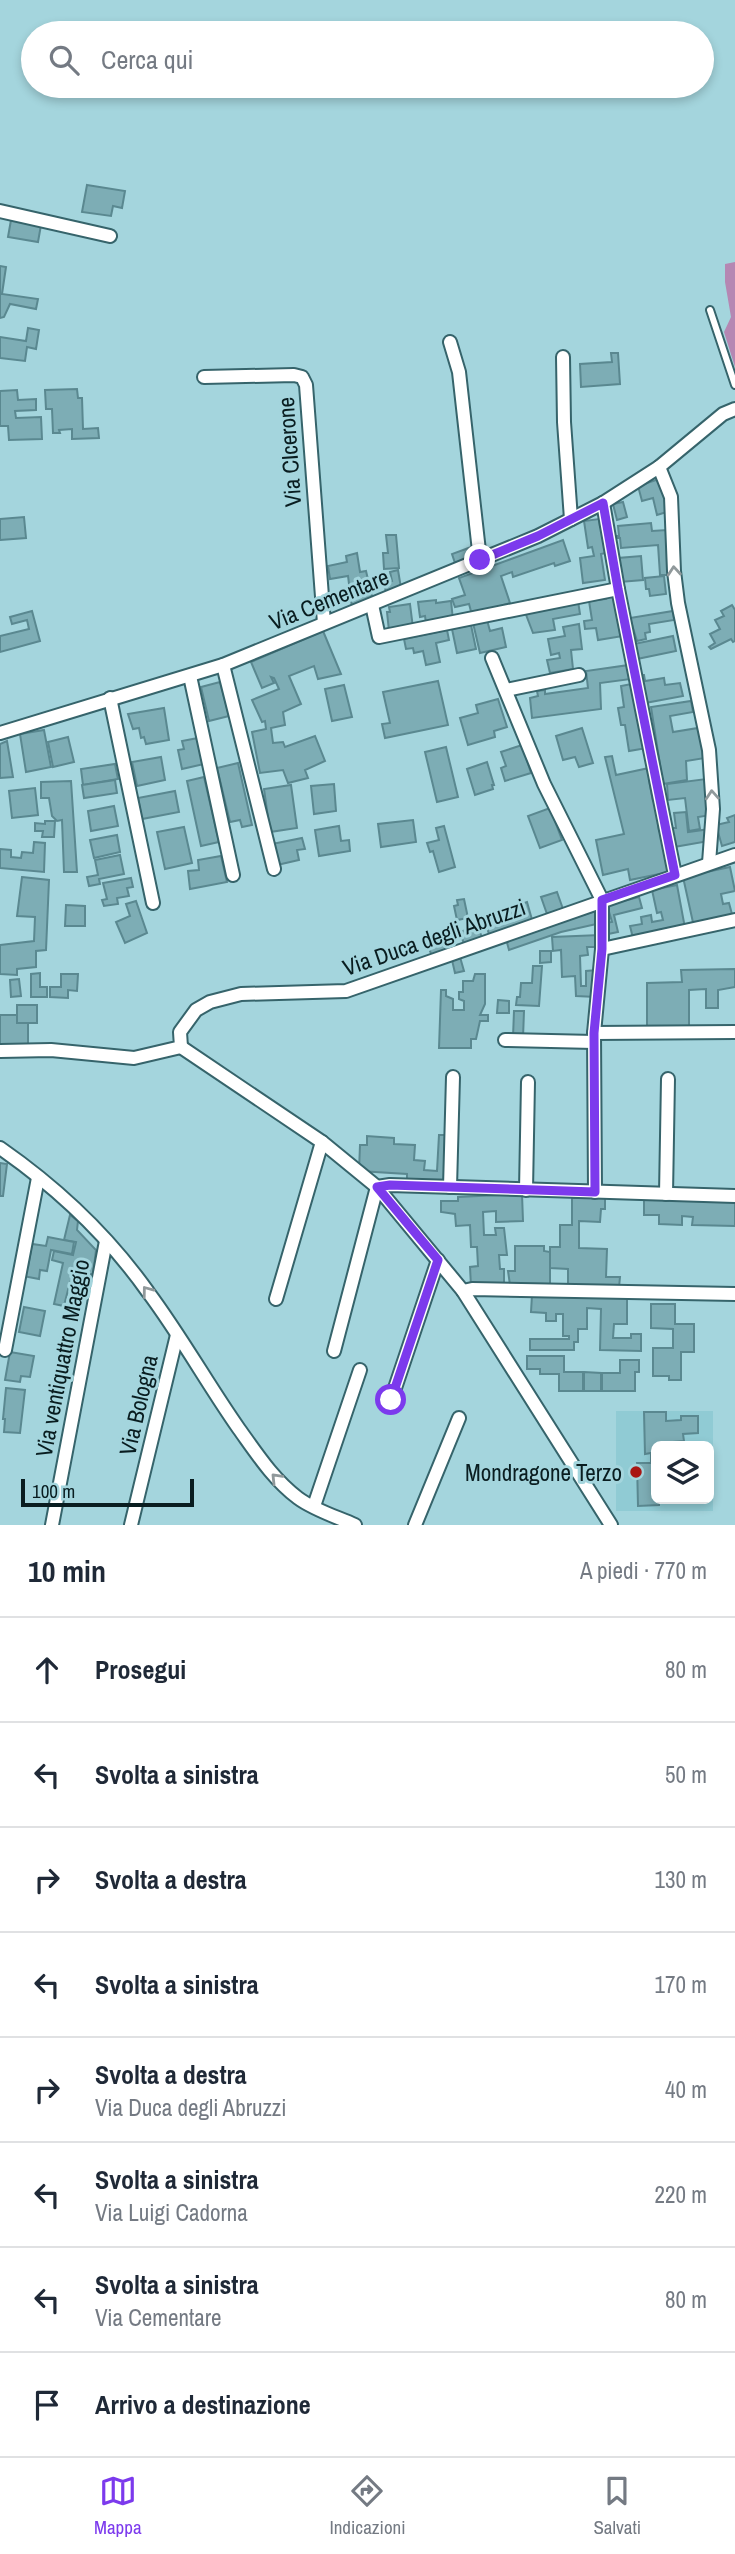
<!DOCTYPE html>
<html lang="it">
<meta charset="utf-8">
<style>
:root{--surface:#fff;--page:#f2f2f3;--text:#1f2937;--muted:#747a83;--line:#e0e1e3;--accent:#7c3aed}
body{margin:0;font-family:"Archivo Narrow",sans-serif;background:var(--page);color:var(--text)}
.controls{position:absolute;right:21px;bottom:21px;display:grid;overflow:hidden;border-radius:10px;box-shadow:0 4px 10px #0003}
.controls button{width:63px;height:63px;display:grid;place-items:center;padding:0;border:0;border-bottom:2px solid var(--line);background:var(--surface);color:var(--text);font:35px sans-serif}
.scale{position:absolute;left:21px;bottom:18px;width:173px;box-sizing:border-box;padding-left:7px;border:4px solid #091d20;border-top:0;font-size:19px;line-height:24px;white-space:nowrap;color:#091d20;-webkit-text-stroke:5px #a4d5dd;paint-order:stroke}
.stop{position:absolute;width:21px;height:21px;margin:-16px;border:5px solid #7c3aed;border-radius:50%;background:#fff}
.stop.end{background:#7c3aed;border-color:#fff;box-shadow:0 2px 7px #0008}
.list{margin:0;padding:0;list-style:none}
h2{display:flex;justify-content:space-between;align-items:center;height:91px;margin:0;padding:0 28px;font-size:30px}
h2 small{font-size:23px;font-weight:400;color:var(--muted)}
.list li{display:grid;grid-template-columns:46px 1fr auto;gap:21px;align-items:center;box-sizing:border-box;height:105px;padding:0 28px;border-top:2px solid var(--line)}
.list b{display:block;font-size:26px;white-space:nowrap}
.list p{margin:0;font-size:23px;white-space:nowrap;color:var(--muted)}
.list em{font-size:23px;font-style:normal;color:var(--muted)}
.icon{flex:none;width:38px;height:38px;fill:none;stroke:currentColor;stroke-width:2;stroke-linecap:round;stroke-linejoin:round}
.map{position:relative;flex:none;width:735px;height:1525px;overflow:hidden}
.search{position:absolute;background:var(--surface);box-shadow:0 4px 10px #0003;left:21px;right:21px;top:21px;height:77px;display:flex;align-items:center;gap:18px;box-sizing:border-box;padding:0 24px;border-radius:38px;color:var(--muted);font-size:26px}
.sheet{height:931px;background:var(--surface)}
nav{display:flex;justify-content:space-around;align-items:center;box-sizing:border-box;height:98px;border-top:2px solid var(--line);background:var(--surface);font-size:19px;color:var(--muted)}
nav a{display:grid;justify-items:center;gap:4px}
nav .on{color:var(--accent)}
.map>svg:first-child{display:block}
</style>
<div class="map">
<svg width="735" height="1525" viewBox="0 0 735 1525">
<rect width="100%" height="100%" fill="#a4d5dd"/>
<path fill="#90cbd4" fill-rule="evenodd" d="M616 1411H713V1511H616ZM656 1446H709V1499H656Z"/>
<polygon fill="#b587b3" points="735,262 735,367 724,332 731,317 725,282 725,264"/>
<g fill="#7dadb5" stroke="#5a8890" stroke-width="2">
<polygon points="87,185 125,191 122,208 113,206 111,216 82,212"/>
<polygon points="11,220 41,225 38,242 8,237"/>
<polygon points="0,266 6,267 2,294 38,299 36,309 10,304 4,317 0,318"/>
<polygon points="28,328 39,330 36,349 27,347 25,361 0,358 0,337 26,341"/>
<polygon points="611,353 618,353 620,384 581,387 580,364 612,362"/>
<polygon points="77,389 78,398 82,398 83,429 98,428 99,438 72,439 72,429 59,430 60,433 53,433 52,409 46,409 45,390"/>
<polygon points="17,390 18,400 36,399 36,410 15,411 16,418 41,417 42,439 9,440 8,426 0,426 0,391"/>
<polygon points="659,479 670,511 657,515 653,498 642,501 638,486"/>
<polygon points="623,502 627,517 617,520 613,504"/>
<polygon points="24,517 26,538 0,540 0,519"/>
<polygon points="599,519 600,527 606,526 610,552 601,554 605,580 583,583 580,558 594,556 592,547 588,548 584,521"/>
<polygon points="651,523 652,531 667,530 672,575 660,575 658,545 621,548 620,538 615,538 614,536 619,536 618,526"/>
<polygon points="386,535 396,535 399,568 384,569 383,553 388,553"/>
<polygon points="563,540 570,561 555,566 554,563 513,577 512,572 501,576 510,603 472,615 469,604 455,607 452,599 465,595 459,578"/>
<polygon points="474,546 475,557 455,563 452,554"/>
<polygon points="357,553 360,572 366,571 373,601 352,608 348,576 330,579 328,566 347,562 346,556"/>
<polygon points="641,556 643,580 620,582 618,558"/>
<polygon points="398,570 401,588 386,593 384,582 392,581 390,572"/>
<polygon points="664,576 666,594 650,596 649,589 646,589 645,578"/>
<polygon points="616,594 623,636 598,640 596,628 585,629 584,621 592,620 589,601 606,599 605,595"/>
<polygon points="436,600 436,603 451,601 453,620 426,623 425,616 420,617 418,602"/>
<polygon points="578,601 580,614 553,619 555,630 533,633 525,612"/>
<polygon points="410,604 413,628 389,631 387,612 390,612 389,607"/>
<polygon points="732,605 735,610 735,641 733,642 731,639 711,649 709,647 715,643 710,634 720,629 715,620 724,616 721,611"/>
<polygon points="32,611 40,641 0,652 0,636 29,629 27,620 12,624 10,617"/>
<polygon points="673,611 674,620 649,624 650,632 645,633 646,639 637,641 630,618"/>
<polygon points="487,620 490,631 502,628 506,647 480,653 473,623"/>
<polygon points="579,624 582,649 571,650 573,669 550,673 547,660 560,658 559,653 551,655 548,639 565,636 563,627"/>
<polygon points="471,625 476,649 457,653 452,629"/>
<polygon points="447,630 449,640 436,643 440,662 426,665 423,651 414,653 413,648 406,649 404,639"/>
<polygon points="323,631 341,674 318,679 314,666 289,676 301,704 283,712 285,725 271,728 273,743 283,742 285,747 315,736 325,761 305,770 308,778 288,783 283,770 260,773 252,732 266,729 265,721 262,722 252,700 279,689 274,678 271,677 274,683 262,688 251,662"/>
<polygon points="673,636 676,651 637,659 634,644"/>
<polygon points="629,665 631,679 600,683 601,709 532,718 530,698 538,696 537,691 545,690 545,694 588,688 586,671"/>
<polygon points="640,675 644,675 645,681 664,678 665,685 680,683 683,696 645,703"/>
<polygon points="438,681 448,725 385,738 382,724 390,723 383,692"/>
<polygon points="220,682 229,716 209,721 201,687"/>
<polygon points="637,683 647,748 629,751 625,725 621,725 618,708 624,707 621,686"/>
<polygon points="344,685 352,717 332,721 325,689"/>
<polygon points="498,699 507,727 494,731 495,737 468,745 460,718 478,713 476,705"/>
<polygon points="691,701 693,712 670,716 673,732 698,728 705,758 686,761 687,780 663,784 651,707"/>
<polygon points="164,708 169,740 146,744 144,737 141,738 139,728 133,729 128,714"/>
<polygon points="582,728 593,763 579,767 575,757 563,760 556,736"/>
<polygon points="44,730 51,767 26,772 20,734"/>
<polygon points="68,737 74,762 53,767 48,742"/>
<polygon points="198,738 204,764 182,769 178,750 184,749 182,741"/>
<polygon points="7,741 13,777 0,778 0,744"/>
<polygon points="522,745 531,773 505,781 501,768 506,766 501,752"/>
<polygon points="446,747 458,797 437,802 425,752"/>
<polygon points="612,756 616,775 649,768 652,780 649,780 653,801 658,800 663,823 658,824 659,831 665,830 669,872 630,880 628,869 603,875 596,840 624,834 605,757"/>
<polygon points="161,757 165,780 137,786 132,762"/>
<polygon points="487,762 494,785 492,785 493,789 475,795 467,769"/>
<polygon points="238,763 252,825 242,827 240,820 230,822 217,768"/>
<polygon points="115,764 118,779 83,785 81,769"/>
<polygon points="204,777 219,842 201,846 187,781"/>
<polygon points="706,779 711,815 698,817 700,829 689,831 685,798 668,800 667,784"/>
<polygon points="115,780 117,793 84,798 82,785"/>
<polygon points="71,781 77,872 64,872 62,820 57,821 52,816 49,798 41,798 41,782"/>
<polygon points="334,784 336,811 314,814 311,786"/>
<polygon points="291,785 297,828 270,832 264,789"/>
<polygon points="35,788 38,815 12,818 9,791"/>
<polygon points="175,791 179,812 142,819 138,798"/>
<polygon points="114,806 118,826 91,831 88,811"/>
<polygon points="550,808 562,840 540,848 528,816"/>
<polygon points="686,812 688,832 710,829 709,841 674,847 672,828 676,828 674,813"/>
<polygon points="735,815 735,842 722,846 716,825 729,822 727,818"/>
<polygon points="413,820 416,842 381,847 378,824"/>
<polygon points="45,821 55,821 54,837 42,837 43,831 35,831 35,823 45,824"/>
<polygon points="339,826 341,841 349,840 350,851 319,856 315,830"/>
<polygon points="444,826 455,867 439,872 433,851 430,852 427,843 439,840 436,828"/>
<polygon points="184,827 192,863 165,869 157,832"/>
<polygon points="117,835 120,852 94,858 90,840"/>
<polygon points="302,838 305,849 297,850 299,860 277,865 272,844"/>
<polygon points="34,842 45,843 44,872 0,868 0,849 11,850 11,857 21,858 22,852 33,853"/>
<polygon points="120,855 124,874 99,879 100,884 89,886 87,877 98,875 95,860"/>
<polygon points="221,856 227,882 190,889 188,871 199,870 198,860"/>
<polygon points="730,867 735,891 721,894 723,904 729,903 733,918 694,927 683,877"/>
<polygon points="22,877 49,880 46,950 36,951 36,967 17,969 17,975 0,974 0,945 34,941 35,917 17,916"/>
<polygon points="131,878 133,887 127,888 129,896 117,898 118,904 104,906 102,900 107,899 103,883"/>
<polygon points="677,885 685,928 633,938 630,926 642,924 641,917 651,915 652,922 663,920 661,912 657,913 652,890"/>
<polygon points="557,892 563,909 547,914 541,897"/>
<polygon points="639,897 642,908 614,915 618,932 608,934 605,923 612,922 607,905"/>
<polygon points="464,899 468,918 457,920 454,906 458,905 457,900"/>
<polygon points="136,901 147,933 125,943 116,922 130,916 126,904"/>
<polygon points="527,902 533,923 490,937 485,922 506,915 504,910"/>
<polygon points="66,905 85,906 85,926 65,926"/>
<polygon points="599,910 601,923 561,932 509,950 506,939"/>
<polygon points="478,926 482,938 464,944 460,932"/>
<polygon points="600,935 600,947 587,947 588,955 580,956 581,986 586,986 586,971 597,970 596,997 576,996 575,976 562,977 561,950 553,951 552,937"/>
<polygon points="448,939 451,949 432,956 428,946"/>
<polygon points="540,951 551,951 551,962 540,963"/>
<polygon points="460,957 464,971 455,973 452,960"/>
<polygon points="533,966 542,966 539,1006 516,1005 517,997 520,997 521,983 532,983"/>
<polygon points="735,969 735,987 718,990 718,1008 706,1008 706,989 689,990 689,1027 647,1027 647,983 682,982 681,970"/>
<polygon points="40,973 40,987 47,987 47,997 31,997 31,974"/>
<polygon points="61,974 78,974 77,991 68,990 68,998 50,997 50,987 61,987"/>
<polygon points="475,974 485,974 485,1004 480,1015 488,1015 488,1021 480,1021 476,1039 471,1039 471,1048 439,1048 441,990 446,990 446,996 453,999 453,1010 464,1010 464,1001 459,999 459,992 463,992 463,981 473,981"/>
<polygon points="19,979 21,996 11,997 10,980"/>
<polygon points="498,1000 509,1001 509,1013 497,1013"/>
<rect x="17" y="1005" width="20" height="18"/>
<polygon points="514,1011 524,1011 523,1038 513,1037"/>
<polygon points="0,1015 17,1015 17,1023 28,1023 28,1044 0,1044"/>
<polygon points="439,1135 450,1135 447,1184 407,1182 407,1174 359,1171 360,1145 367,1145 367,1136 394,1138 394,1144 415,1145 414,1160 425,1161 424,1170 437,1171"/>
<polygon points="0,1163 7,1164 3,1196 0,1196"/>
<polygon points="522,1194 523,1221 496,1222 496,1211 483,1212 484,1235 496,1235 495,1228 504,1228 507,1255 499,1255 500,1269 504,1269 504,1284 471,1286 470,1267 478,1266 477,1247 471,1247 470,1225 456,1226 455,1214 441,1212 441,1201 458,1201 458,1197"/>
<polygon points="572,1198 605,1198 605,1209 601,1209 600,1222 579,1221 579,1248 607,1249 606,1277 620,1277 619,1287 568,1286 568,1269 550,1268 550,1247 560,1247 560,1225 572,1225"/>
<polygon points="644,1199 735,1201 735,1226 692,1225 693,1217 682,1216 682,1225 659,1224 659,1215 644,1215"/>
<polygon points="70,1215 78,1221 77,1230 96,1250 93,1274 90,1274 87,1285 70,1282 64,1306 54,1304 63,1263 52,1260 54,1251 73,1255 76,1242 64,1240"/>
<polygon points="48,1237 74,1242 72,1254 51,1250 47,1271 40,1270 39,1279 23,1276 25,1266 28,1267 32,1244 46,1246"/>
<polygon points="515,1246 544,1246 544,1251 550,1252 550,1286 510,1285 508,1271 515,1271"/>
<polygon points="532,1295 627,1297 627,1324 614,1324 613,1338 631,1338 631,1334 641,1334 641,1351 600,1350 601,1309 587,1308 587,1329 578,1329 578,1342 574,1342 574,1350 530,1350 530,1339 569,1339 569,1336 563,1336 563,1314 556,1314 556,1321 546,1321 546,1313 531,1312"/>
<polygon points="651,1304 675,1304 675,1324 694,1324 694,1352 681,1352 681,1380 669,1380 669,1376 653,1376 653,1348 673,1348 673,1329 651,1328"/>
<polygon points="24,1307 45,1311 40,1336 19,1332"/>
<polygon points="10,1352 34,1356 30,1377 21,1376 20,1382 5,1380"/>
<polygon points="527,1356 564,1356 564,1372 583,1372 583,1391 559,1391 559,1374 540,1374 540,1369 527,1369"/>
<polygon points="620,1360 639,1360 639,1372 635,1372 635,1391 602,1391 602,1373 620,1373"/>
<polygon points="584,1372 601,1373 601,1391 584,1391"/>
<polygon points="6,1388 25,1390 20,1433 4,1432 5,1419 3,1419"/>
<polygon points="644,1412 666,1412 666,1421 681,1420 681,1416 698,1416 698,1433 683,1434 684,1441 674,1442 675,1446 656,1446 656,1499 704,1500 659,1501 659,1505 638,1506 637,1463 651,1463 651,1453 645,1454"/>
</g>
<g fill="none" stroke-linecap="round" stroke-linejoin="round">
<g stroke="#36646b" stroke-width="10">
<polyline id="lane" points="710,310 735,385"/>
</g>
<g stroke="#36646b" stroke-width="16">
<g id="street">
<polyline points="0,211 110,236"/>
<polyline points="450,342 459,372 480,560"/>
<polyline points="563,357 564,422 571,519"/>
<polyline points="204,377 294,375 302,377 306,385 324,623"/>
<polyline points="659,467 671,497 674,571 678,603 709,750 713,809 709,863"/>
<polyline points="603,503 618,589 675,875"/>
<polyline points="372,605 379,637 618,589"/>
<polyline points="492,658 544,784 602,900 602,949 594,1033 595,1192"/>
<polyline points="223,665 274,869"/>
<polyline points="190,676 233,875"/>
<polyline points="506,690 579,675"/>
<polyline points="110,698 153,903"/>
<polyline points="0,733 223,665 538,536 603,503 659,467 723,414 735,409"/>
<polyline points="602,949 735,920"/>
<polyline points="594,1033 735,1032"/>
<polyline points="505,1040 594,1042"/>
<polyline points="181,1047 322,1142 377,1187 463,1291 611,1525"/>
<polyline points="0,1051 51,1050 134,1058 181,1047 180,1032 196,1010 210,1002 241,994 346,991 735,855"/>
<path d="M0 1148C56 1187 109 1237 148 1292 181 1336 208 1385 239 1429 257 1454 273 1479 298 1498 314 1510 337 1517 355 1525"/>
<polyline points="450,1187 453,1077"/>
<polyline points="526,1190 528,1082"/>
<polyline points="666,1194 668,1079"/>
<polyline points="463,1291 472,1289 735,1294"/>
<polyline points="276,1299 322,1142"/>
<polyline points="5,1350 38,1178"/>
<polyline points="334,1351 377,1187 390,1185 735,1196"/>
<polyline points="391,1400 438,1260"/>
<polyline points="314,1506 360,1370"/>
<polyline points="52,1525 106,1241"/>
<polyline points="131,1525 177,1335"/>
<polyline points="415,1525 459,1418"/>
</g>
</g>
<use href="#lane" stroke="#fff" stroke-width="6"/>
<use href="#street" stroke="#fff" stroke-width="12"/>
</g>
<defs><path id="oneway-chevron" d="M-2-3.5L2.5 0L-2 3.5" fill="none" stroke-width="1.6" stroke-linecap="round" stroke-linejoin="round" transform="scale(1.75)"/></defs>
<g stroke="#90999b">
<use href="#oneway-chevron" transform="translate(674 571) rotate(-95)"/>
<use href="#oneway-chevron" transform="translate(712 795) rotate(-94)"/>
<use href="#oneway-chevron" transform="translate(147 1291) rotate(-127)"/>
<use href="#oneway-chevron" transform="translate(276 1478) rotate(-134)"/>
</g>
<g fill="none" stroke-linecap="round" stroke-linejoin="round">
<polyline stroke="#7c3aed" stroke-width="9" points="391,1400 438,1260 377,1187 390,1185 595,1192 594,1033 602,949 602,900 675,875 618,589 603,503 538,536 480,560"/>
</g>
<circle fill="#a91613" stroke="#a4d5dd" stroke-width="2.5" cx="636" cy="1472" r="7"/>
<g text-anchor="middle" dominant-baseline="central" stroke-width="6" stroke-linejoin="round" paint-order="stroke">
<g font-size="23" fill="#091d20" stroke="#a4d5dd">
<text transform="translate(289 452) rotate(-94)">Via CIcerone</text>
<text transform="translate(329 599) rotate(-22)">Via Cementare</text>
<text transform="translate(434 937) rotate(-19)">Via Duca degli Abruzzi</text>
<text transform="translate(62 1358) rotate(-79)">Via ventiquattro Maggio</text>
<text transform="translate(138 1405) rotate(-77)">Via Bologna</text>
</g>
<g font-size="23" fill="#091d20" stroke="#a4d5dd" text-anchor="end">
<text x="622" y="1472">Mondragone Terzo</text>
</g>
</g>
</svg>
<div class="controls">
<button><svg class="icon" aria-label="layers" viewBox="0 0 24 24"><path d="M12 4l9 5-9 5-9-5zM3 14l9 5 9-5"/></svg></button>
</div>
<div class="scale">100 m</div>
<div class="stop" style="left:391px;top:1400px"></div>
<div class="stop end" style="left:480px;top:560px"></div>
<div class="search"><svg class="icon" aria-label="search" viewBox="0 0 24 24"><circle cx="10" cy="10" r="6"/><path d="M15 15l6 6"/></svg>Cerca qui</div>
</div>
<section class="sheet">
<h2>10 min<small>A piedi · 770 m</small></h2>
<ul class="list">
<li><svg class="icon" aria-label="ahead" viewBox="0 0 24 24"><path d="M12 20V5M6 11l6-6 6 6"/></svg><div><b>Prosegui</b></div><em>80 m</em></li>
<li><svg class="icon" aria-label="left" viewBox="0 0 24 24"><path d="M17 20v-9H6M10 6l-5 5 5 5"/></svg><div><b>Svolta a sinistra</b></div><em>50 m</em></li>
<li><svg class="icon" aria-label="right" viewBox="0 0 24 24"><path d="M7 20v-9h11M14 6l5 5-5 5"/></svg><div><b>Svolta a destra</b></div><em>130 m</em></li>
<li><svg class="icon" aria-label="left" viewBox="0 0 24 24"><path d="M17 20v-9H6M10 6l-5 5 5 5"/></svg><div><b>Svolta a sinistra</b></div><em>170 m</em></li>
<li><svg class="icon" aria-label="right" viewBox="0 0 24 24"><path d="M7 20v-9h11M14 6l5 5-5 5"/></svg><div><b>Svolta a destra</b><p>Via Duca degli Abruzzi</p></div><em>40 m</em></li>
<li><svg class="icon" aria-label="left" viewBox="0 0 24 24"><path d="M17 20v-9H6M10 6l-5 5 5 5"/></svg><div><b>Svolta a sinistra</b><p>Via Luigi Cadorna</p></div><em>220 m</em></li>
<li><svg class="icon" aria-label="left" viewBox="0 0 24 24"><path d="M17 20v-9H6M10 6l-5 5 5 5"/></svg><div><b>Svolta a sinistra</b><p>Via Cementare</p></div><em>80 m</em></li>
<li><svg class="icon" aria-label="arrive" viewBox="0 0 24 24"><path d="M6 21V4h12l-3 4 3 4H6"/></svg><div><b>Arrivo a destinazione</b></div></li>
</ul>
</section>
<nav>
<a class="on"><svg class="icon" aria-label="map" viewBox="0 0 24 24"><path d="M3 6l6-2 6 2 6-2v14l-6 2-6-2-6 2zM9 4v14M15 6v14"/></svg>Mappa</a>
<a><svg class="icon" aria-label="directions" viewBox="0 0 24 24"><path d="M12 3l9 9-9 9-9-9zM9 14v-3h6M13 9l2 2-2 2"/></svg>Indicazioni</a>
<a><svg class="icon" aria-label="saved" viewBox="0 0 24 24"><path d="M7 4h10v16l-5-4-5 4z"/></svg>Salvati</a>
</nav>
